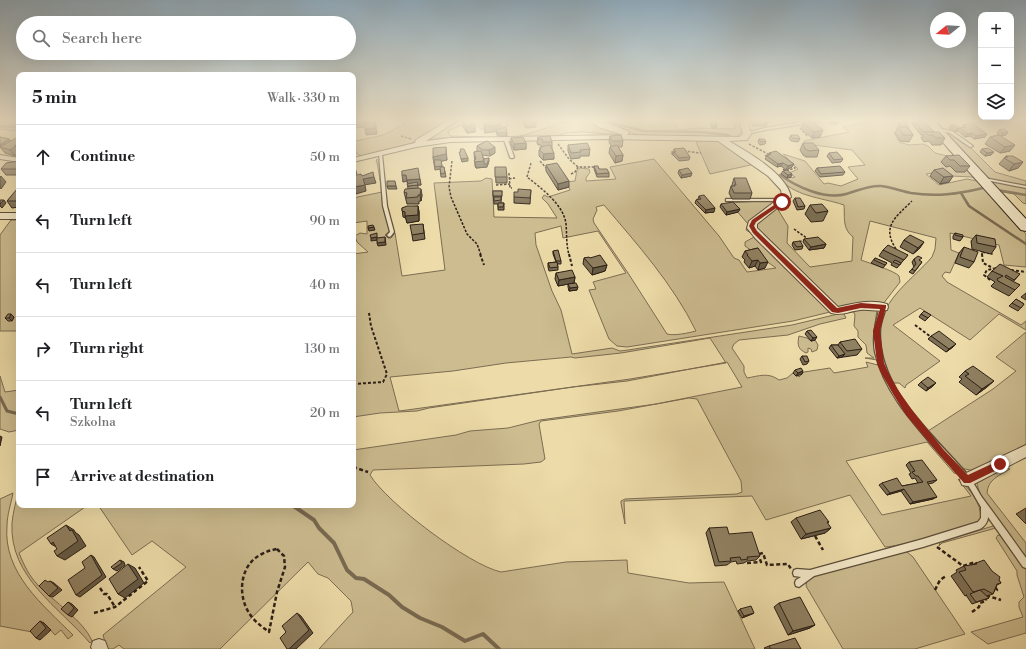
<!DOCTYPE html>
<meta charset="utf-8">
<style>
:root{--surface:#fff;--page:#f6f6f6;--text:#202124;--muted:#757577;--line:#e0e0e0}
body{margin:0;font-family:"Libre Bodoni",serif;background:var(--page);color:var(--text)}
.controls{position:absolute;right:12px;top:12px;display:grid;overflow:hidden;border-radius:8px;box-shadow:0 4px 16px #0002}
.controls button{width:36px;height:36px;display:grid;place-items:center;padding:0;border:0;border-bottom:1px solid var(--line);background:var(--surface);color:var(--text);font:20px sans-serif}
.compass{position:absolute;left:930px;top:12px;width:36px;height:36px;border-radius:50%;background:var(--surface);box-shadow:0 4px 16px #0002;rotate:252deg}
.stop{position:absolute;width:12px;height:12px;margin:-9px;border:3px solid #8f2418;border-radius:50%;background:#fff}
.stop.end{background:#8f2418;border-color:#fff;box-shadow:0 1px 4px #0008}
.list{margin:0;padding:0;list-style:none}
h2{display:flex;justify-content:space-between;align-items:center;height:52px;margin:0;padding:0 16px;font-size:17px}
h2 small{font-size:13px;font-weight:400;color:var(--muted)}
.list li{display:grid;grid-template-columns:26px 1fr auto;gap:12px;align-items:center;box-sizing:border-box;height:64px;padding:0 16px;border-top:1px solid var(--line)}
.list b{display:block;font-size:15px;white-space:nowrap}
.list p{margin:0;font-size:13px;white-space:nowrap;color:var(--muted)}
.list em{font-size:13px;font-style:normal;color:var(--muted)}
.icon{flex:none;width:22px;height:22px;fill:none;stroke:currentColor;stroke-width:2;stroke-linecap:round;stroke-linejoin:round}
.map{position:relative;flex:none;width:1026px;height:649px;overflow:hidden}
.search{position:absolute;background:var(--surface);box-shadow:0 4px 16px #0002;left:16px;top:16px;width:340px;height:44px;display:flex;align-items:center;gap:10px;box-sizing:border-box;padding:0 14px;border-radius:22px;color:var(--muted);font-size:15px}
.panel{position:absolute;background:var(--surface);box-shadow:0 4px 16px #0002;left:16px;top:72px;width:340px;height:436px;border-radius:8px}
.map>svg:first-child{display:block}
</style>
<div class="map">
<svg width="1026" height="649" viewBox="0 0 1026 649">
<rect width="100%" height="100%" fill="#eddca9"/>
<filter id="stains"><feTurbulence type="fractalNoise" baseFrequency=".005" numOctaves="4"/><feColorMatrix values="0 0 0 0 .2 0 0 0 0 .09 0 0 0 0 .02 0 0 0 .5 -.17"/></filter>
<radialGradient id="worn" r=".72"><stop offset=".6" stop-color="#630" stop-opacity="0"/><stop offset="1" stop-color="#630" stop-opacity=".3"/></radialGradient>
<g fill="#ccbc90" stroke="#7c6d53" fill-rule="evenodd">
<polygon points="0,120 19,120 19,131 0,129 0,124 3,121"/>
<polygon points="396,120 451,120 412,143 362,156 357,154 354,146 356,141 383,135 405,124"/>
<polygon points="458,120 507,120 508,126 481,129 475,122 459,126 448,131 450,136 484,137 444,138 426,140"/>
<polygon points="552,120 591,120 622,135 583,132 566,133 555,137 521,137 519,136 525,135 555,125"/>
<polygon points="595,120 674,120 678,130 699,128 735,129 736,127 732,120 739,120 742,131 738,136 735,137 639,135 608,126"/>
<path d="M874 120C887 120 892 117 898 131L894 133 899 142 909 145 923 144 928 146 935 153 956 158 947 148 949 149 1026 234V267L1004 265 999 245 950 233 951 250 959 253 950 273 945 272 942 276 947 282 1021 325 1026 321V330L999 314 970 340 920 308 893 325 940 361 906 385 905 388 899 383H893C886 370 882 359 881 344 880 339 879 334 880 329 882 299 914 278 932 257L935 249 936 238 870 221 861 260C869 263 895 271 899 276L900 282 883 304 836 309 757 232V221L777 208 788 226 787 243 810 267 852 261 853 237C842 228 845 218 844 205 820 197 794 197 777 176L781 174 787 178 791 177 792 178 795 177 789 173 798 169 783 154 805 161 824 184 828 183 841 186 858 179 848 167 865 165 852 150 806 144 804 141 849 132 843 127ZM938 172 951 176 972 177 977 181 967 179 939 185 926 174Z"/>
<polygon points="946,133 951,134 962,143 970,147 995,172 1026,181 1026,204 1023,203 1014,194 998,191"/>
<polygon points="702,141 720,141 755,164 710,174 696,142"/>
<path d="M377 159 379 161 382 200 390 229 389 232 385 235 388 238H391L395 233 402 276 445 270 434 183 481 181 486 178 492 179 494 217 557 218 548 204 542 198 544 195 548 197 570 190 567 182 575 181 577 170 580 168 589 169 590 172 586 178V181L616 179 610 167 654 159 719 236 734 258 739 260 747 272 776 268 745 246V242L756 236 830 312 793 321 627 347 617 346 609 339 589 290 596 289 593 282 626 273 598 231 563 238 561 226 535 233 536 245 552 291 561 310 572 354 612 348 620 351 628 350 792 325 859 309 877 310 874 330 877 360 865 358H874L867 353 866 345 858 337V331L854 326 855 315 853 311 844 314 846 318 820 324 788 335 739 340 734 344 732 348 744 366V372L747 378C759 376 768 372 779 380L787 378 793 373 799 377 804 372 830 368 834 373 868 367 866 362 878 365C900 405 928 439 957 474L954 473 927 442 846 461 882 515 971 496 958 479C970 489 981 502 981 519 972 529 901 546 885 547L850 495 766 520 752 496 624 501 625 524 621 503V501L625 499 737 494 742 492 741 481 697 399 689 398 618 411 541 421 539 424 545 459 541 462 524 464 373 470 370 475C387 503 469 565 501 572L566 562 627 560 628 573 689 583 724 582 755 649H319L353 612 351 601 328 578 318 574 308 562 220 649H124L119 645 113 649H107L103 635 186 567 152 541 132 555 98 505H353V450L456 435 470 431 508 428 540 420 656 404 742 387 727 362 627 381 573 387 429 408 417 411 380 413 353 417V254L368 252 357 242 355 236 360 233 367 234V221L353 223V198L382 192 377 162H376ZM604 205C637 244 673 284 696 331 688 333 675 336 667 334L628 273 594 223 593 219 597 210 596 207ZM710 338 726 363 630 379 407 410 399 411 390 377 453 371 506 363 571 357 575 358 621 353Z"/>
<polygon points="759,201 778,202 753,219 751,233 746,230 748,224 730,203"/>
<polygon points="11,220 19,220 19,331 0,331 0,235"/>
<polygon points="1026,332 1026,445 975,471 965,469 958,466 928,431 993,389 1016,371 996,357"/>
<path d="M799 336 807 338 811 341 815 340 818 345 817 350 812 352 811 349 808 348V352L806 353C798 349 797 345 799 336Z"/>
<polygon points="0,376 5,392 19,390 19,430 9,432 0,429"/>
<path d="M1005 467 1010 469C999 476 988 479 987 493L1026 543V557C1014 540 976 499 977 481Z"/>
<path d="M19 490V505H88L19 553C24 565 29 576 38 585 53 601 84 621 92 641L90 643C59 607 9 577 12 523 13 512 16 501 19 490Z"/>
<path d="M13 493C11 504 7 515 7 526 3 573 43 605 73 635L68 639 61 630 55 635 43 622 32 632 0 626V499Z"/>
<polygon points="993,526 996,528 942,543 939,546 940,542"/>
<polygon points="998,535 1003,536 1026,570 1026,633 988,644 971,632 1023,617 1019,607 1019,602 1024,597 1017,575 1017,571 996,538"/>
<polygon points="903,551 907,552 913,557 965,634 915,649 843,649 806,586 807,580 812,576"/>
</g>
<g fill="none" stroke-linecap="round" stroke-linejoin="round">
<g stroke="#786950" stroke-width="2.5">
<polyline points="410,120 435,120"/>
<polyline points="558,120 563,122 582,120"/>
<polyline points="601,120 643,131 700,132 728,135 731,137"/>
<polyline points="0,126 19,127"/>
<path d="M780 175C797 187 825 200 846 194 857 191 869 185 881 186 891 187 901 191 911 193 936 197 958 194 983 188"/>
<polyline points="997,190 1026,195"/>
<polyline points="961,193 969,206 1026,244"/>
</g>
<polyline stroke="#786950" stroke-width="3" points="0,397 7,411 19,414"/>
<polyline stroke="#786950" stroke-width="4" points="292,505 314,520 319,528 334,543 347,570 356,578 364,579 389,595 402,607 420,618 442,627 465,641 483,634 499,649"/>
<g stroke="#5c4e3b" stroke-width="2.5">
<g id="service">
<polygon points="813,120 820,120 809,123 765,130 747,134 745,133 765,128"/>
<polygon points="935,128 952,131 973,146 971,147 970,147 950,133 935,130"/>
<polygon points="505,139 508,140 514,157 513,158 511,158 510,157 504,140"/>
<polygon points="379,153 380,153 382,154 387,206 394,232 391,236 389,237 387,235 390,232 383,206"/>
<polygon points="979,177 1026,186 1026,188 981,179 979,179"/>
<polygon points="726,199 783,199 785,200 783,201 726,201"/>
<path d="M883 305 886 307C884 315 880 323 880 331 878 390 933 434 968 475 973 482 977 489 981 496 996 516 1011 537 1026 558V568L1023 567 988 517C988 522 984 527 980 529L923 547 814 576 799 587 796 586 795 583 796 580 801 577 794 576 793 573 794 570 797 569 810 570 923 539 978 522 981 518V507C976 499 971 489 965 481 957 472 949 463 940 454 914 424 884 392 875 352 872 336 876 322 880 307Z"/>
</g>
</g>
<g stroke="#5c4e3b" stroke-width="2">
<g id="minor">
<path d="M449 120H458L426 141 450 138 623 135 598 127 590 120C603 120 616 127 628 131L629 133 627 135 739 137 743 134 739 120H747L751 134 747 140 729 141C749 153 787 174 791 197L757 224V228L838 307C854 303 871 299 887 304L888 307 887 310C878 312 869 309 860 310 850 311 842 316 831 313L755 238 747 228 749 221 782 196 781 190 768 176 718 141 607 139 450 142 416 147 353 162V158L415 143 416 140Z"/>
<polygon points="0,155 19,158 19,162 0,159"/>
<rect x="0" y="213" width="19" height="6"/>
<polygon points="1026,445 1026,457 972,485 967,486 962,485 960,480 962,475"/>
<polygon points="99,639 105,641 108,649 92,649 91,647 93,641"/>
</g>
</g>
<g stroke="#2b1e16" stroke-width="2">
<polygon id="secondary" points="923,120 934,120 1026,219 1026,231 1021,230"/>
</g>
<g stroke="#2b1e16" stroke-width="1.5" stroke-dasharray="2.5 1.5" stroke-linecap="butt">
<polyline points="800,128 808,137"/>
<polyline points="401,136 411,139"/>
<polyline points="558,144 569,159 578,167"/>
<polyline points="749,144 768,154"/>
<polyline points="684,151 701,153"/>
<polyline points="673,155 671,152 676,152"/>
<polyline points="765,156 770,154"/>
<polyline points="452,161 449,187 451,197 467,234 477,244 481,255"/>
<polyline points="540,161 547,169"/>
<path d="M531 163 527 177C541 188 564 205 566 224 567 235 566 244 569 255"/>
<polyline points="783,169 786,171 795,168 792,165"/>
<polyline points="509,173 510,188 512,188"/>
<polyline points="571,174 575,172 578,167 595,167"/>
<polyline points="509,179 515,178"/>
<polyline points="496,185 510,184"/>
<polyline points="794,229 808,239 798,242"/>
<path d="M896 249C881 226 896 217 912 201"/>
<polyline points="982,255 982,252 992,254 991,252"/>
</g>
<g stroke="#2b1e16" stroke-width="2" stroke-dasharray="3 2" stroke-linecap="butt">
<polyline points="480,254 484,265"/>
<polyline points="569,254 572,266"/>
<polyline points="982,254 983,263 993,268"/>
<polyline points="1011,270 1026,272"/>
<polyline points="990,280 984,275 987,270 997,268"/>
<polyline points="915,325 931,337"/>
<polyline points="353,384 383,382 387,374 371,326 369,313"/>
</g>
<g stroke="#2b1e16" stroke-width="2.5" stroke-dasharray="4 2.5" stroke-linecap="butt">
<polyline points="353,467 368,472"/>
<polyline points="815,536 823,550"/>
<polyline points="937,547 963,566 975,562 977,565"/>
<path d="M277 549 284 556 285 567 277 592 269 632C261 626 254 621 249 613 237 594 240 564 262 554 267 551 272 550 277 549Z"/>
<polyline points="759,554 763,553 767,565 788,564 791,569"/>
<polyline points="747,563 761,562 758,554"/>
<polyline points="995,587 997,590 991,592 988,596 1001,600"/>
<polyline points="100,588 104,594 107,594 115,607"/>
<polyline points="935,590 940,580 946,576"/>
<polyline points="972,612 979,607 980,603 986,601 986,598"/>
<polyline points="94,613 115,607 148,581 139,567"/>
</g>
<use href="#service" fill="#f3e8c7" fill-rule="evenodd"/>
<use href="#minor" fill="#f3e8c7" fill-rule="evenodd"/>
<use href="#secondary" fill="#f3e8c7" fill-rule="evenodd"/>
</g>
<g fill="#7c6f54" stroke="#2b1e16">
<polygon points="523,120 536,120 536,127 526,128 523,122"/>
<polygon points="749,120 769,120 766,126 753,126"/>
<polygon points="830,120 837,120 838,121 837,124 831,124 829,122"/>
<polygon points="898,120 908,120 908,121 905,121 908,127 913,135 909,142 900,141 895,133 898,127 897,123"/>
<polygon points="463,121 475,125 475,132 467,133 463,127"/>
<polygon points="711,121 717,125 716,128 712,128 710,124"/>
<polygon points="914,121 945,138 941,145 932,145 929,141 924,142 921,138 923,135 921,135 912,124"/>
<polygon points="484,123 501,128 507,133 507,136 499,136 497,135 496,131 485,133 484,129"/>
<polygon points="803,123 820,137 812,138 801,129"/>
<polygon points="951,125 960,128 962,128 963,125 985,137 974,139 970,136 965,137 958,131 955,132 949,128"/>
<polygon points="999,130 1008,132 1006,135 1001,136 997,134"/>
<polygon points="791,135 800,139 798,142 791,141 789,138"/>
<polygon points="999,135 1010,151 1000,153 985,144 990,137"/>
<polygon points="610,136 623,141 622,147 618,147 623,155 622,161 615,163 609,153 610,147 611,146 609,142"/>
<polygon points="0,137 9,139 10,141 19,139 19,154 15,156 5,153 0,147"/>
<polygon points="538,137 552,142 552,148 554,159 543,160 539,156 539,150 540,150 540,147 542,147 541,145 538,145 537,143"/>
<polygon points="511,138 526,143 526,149 514,150 511,144"/>
<polygon points="759,139 766,141 765,144 760,145 758,142"/>
<polygon points="487,141 495,153 490,156 482,155 484,159 489,161 487,167 476,168 475,166 474,152 477,151 477,146"/>
<polygon points="803,143 819,150 817,157 806,157 803,155 800,150"/>
<polygon points="568,145 590,149 589,156 580,156 580,158 571,159 568,151"/>
<polygon points="446,147 447,160 441,161 442,167 444,167 446,177 441,177 440,169 435,170 433,157"/>
<polygon points="674,149 690,157 689,160 679,161 673,155"/>
<polygon points="982,149 991,155 985,156 980,152"/>
<polygon points="769,153 792,167 786,170 781,166 777,167 765,159 767,156 768,155"/>
<polygon points="829,153 843,159 841,162 832,163 827,156"/>
<polygon points="946,156 970,166 965,172 956,172 950,166 946,167 941,162"/>
<polygon points="1006,156 1023,162 1018,168 1009,171 999,164"/>
<polygon points="19,161 19,175 6,175 1,169"/>
<polygon points="546,165 569,187 558,190 546,171"/>
<polygon points="594,166 599,169 609,173 609,177 597,177 594,169"/>
<polygon points="495,167 507,177 507,183 496,183"/>
<polygon points="817,168 845,172 843,175 820,177 815,171"/>
<polygon points="679,170 691,176 681,178 678,173"/>
<polygon points="934,170 953,176 949,182 940,184 930,176"/>
<polygon points="402,171 420,179 421,185 418,185 418,188 422,195 421,201 419,201 419,204 407,204 404,192 408,189 407,181 403,182"/>
<polygon points="783,171 791,177 787,178 781,174"/>
<polygon points="734,178 752,193 750,199 732,199 729,193 731,186 732,186 732,185"/>
<polygon points="387,186 396,186 397,189 388,189"/>
<polygon points="19,189 19,207 12,208 7,201"/>
<polygon points="531,190 530,204 514,203 514,197 518,192"/>
<polygon points="493,191 502,191 501,203 504,203 504,210 498,210 498,204 494,204"/>
<polygon points="699,196 714,212 705,213 695,203 696,200 698,199"/>
<polygon points="795,198 805,206 804,209 797,210 793,201"/>
<polygon points="721,204 740,209 738,212 726,215 720,207"/>
<polygon points="810,205 828,211 823,221 811,222 805,214"/>
<polygon points="418,206 419,212 419,221 407,223 406,218 403,217 402,208"/>
<polygon points="423,224 425,239 413,241 412,235"/>
<polygon points="955,233 963,237 960,241 953,239 953,236"/>
<polygon points="976,235 996,247 991,254 972,249 971,241"/>
<polygon points="804,239 826,244 824,248 809,250 803,242"/>
<polygon points="904,240 920,248 913,254 900,247"/>
<polygon points="793,242 803,246 802,249 795,250 792,245"/>
<polygon points="964,247 974,262 969,268 955,263 959,253"/>
<polygon points="758,248 765,268 758,270 755,266 749,268 744,262 745,260 742,257 745,251"/>
<polygon points="883,250 908,255 897,268 891,265 892,263 879,256"/>
<polygon points="553,251 561,261 561,264 557,264 558,267 558,270 549,271 548,267 548,263 556,262 553,254"/>
<polygon points="584,258 590,258 607,265 605,271 592,275 583,264"/>
<polygon points="875,258 887,263 883,268 871,263"/>
<polygon points="914,259 920,261 922,262 913,274 909,272 914,267 912,262"/>
<polygon points="992,271 1020,274 1013,282 1020,285 1009,296 992,287 991,286 995,282 987,277"/>
<polygon points="556,273 575,277 574,283 577,290 569,291 568,287 568,284 558,286 555,279"/>
<polygon points="1026,293 1026,300 1021,297"/>
<polygon points="1016,299 1024,304 1018,311 1009,306"/>
<polygon points="11,314 14,317 12,321 8,321 5,318"/>
<polygon points="921,314 931,315 925,321 919,317"/>
<polygon points="807,331 815,340 811,341 805,334"/>
<polygon points="931,336 953,347 946,352 928,339"/>
<polygon points="840,342 862,349 857,355 837,358 829,348 831,345 838,345"/>
<polygon points="802,356 809,361 807,364 803,365 800,359"/>
<polygon points="795,370 802,374 796,376 793,373"/>
<polygon points="965,371 987,387 976,395 959,382 962,379 959,377"/>
<polygon points="921,382 933,386 926,391 918,385"/>
<polygon points="909,462 937,480 933,483 928,484 933,499 910,504 901,491 887,495 879,485 882,483 902,486 918,483 915,478 912,479 909,474 911,473 906,465"/>
<polygon points="1026,508 1026,524 1016,514"/>
<polygon points="796,518 829,522 827,523 831,528 825,533 801,539 791,522"/>
<polygon points="709,528 729,534 760,556 756,560 747,561 744,563 737,564 736,561 731,562 727,565 715,566 706,533"/>
<polygon points="976,563 999,580 1001,583 997,585 993,594 987,596 989,598 972,604 966,595 967,595 965,596 951,576 957,572 956,570 964,566 972,565"/>
<polygon points="779,603 810,628 788,635 774,607"/>
<polygon points="740,609 754,613 752,614 742,618 738,611"/>
<polygon points="769,646 801,649 765,649 764,648"/>
</g>
<g fill="#655a45" stroke="#2b1e16">
<polygon points="372,120 372,126 356,128 355,122"/>
<polygon points="375,120 377,134 366,135 365,129"/>
<polygon points="475,125 475,132 467,133 466,127"/>
<polygon points="501,125 501,131 485,133 485,126"/>
<polygon points="960,128 958,131 955,132 957,129"/>
<polygon points="823,130 820,137 812,138 814,132"/>
<polygon points="1008,132 1006,135 1001,136 1003,133"/>
<polygon points="972,133 970,136 965,137 967,134"/>
<polygon points="987,134 985,137 974,139 976,136"/>
<polygon points="9,139 11,142 3,148 0,145"/>
<polygon points="19,143 19,154 15,156 10,150 14,146"/>
<polygon points="526,143 526,149 514,150 514,144"/>
<polygon points="1015,145 1010,151 1000,153 1005,147"/>
<polygon points="495,147 495,153 490,156 489,150"/>
<polygon points="994,152 991,155 985,156 987,153"/>
<polygon points="554,153 554,159 543,160 544,154"/>
<polygon points="446,154 447,160 434,163 433,157"/>
<polygon points="623,155 622,161 615,163 616,156"/>
<polygon points="468,158 468,161 462,162 461,159"/>
<polygon points="489,158 489,161 487,167 476,168 475,162"/>
<polygon points="1023,162 1018,168 1009,171 1014,164"/>
<polygon points="783,163 781,166 777,167 778,164"/>
<polygon points="794,164 792,167 786,170 788,166"/>
<polygon points="692,173 691,176 681,178 682,175"/>
<polygon points="792,174 791,177 787,178 788,175"/>
<polygon points="402,175 406,175 407,181 403,182"/>
<polygon points="1,176 6,182 1,189 0,187 0,177"/>
<polygon points="953,176 949,182 940,184 944,177"/>
<polygon points="374,177 376,183 364,185 363,179"/>
<polygon points="420,179 421,185 408,186 408,187 407,180"/>
<polygon points="569,181 569,187 558,190 558,184"/>
<polygon points="365,185 366,191 356,194 354,187"/>
<polygon points="421,189 422,195 421,201 420,195"/>
<polygon points="4,200 6,203 2,208 0,206 0,204"/>
<polygon points="418,206 419,212 419,221 407,223 405,216"/>
<polygon points="715,208 714,212 705,213 706,210"/>
<polygon points="740,209 738,212 726,215 727,212"/>
<polygon points="374,227 375,230 369,231 368,228"/>
<polygon points="377,237 378,240 371,241 371,238"/>
<polygon points="385,237 386,245 378,246 377,243"/>
<polygon points="924,242 920,248 913,254 918,248"/>
<polygon points="826,244 824,248 809,250 811,247"/>
<polygon points="758,260 755,266 749,268 752,261"/>
<polygon points="768,262 765,268 758,270 760,263"/>
<polygon points="607,265 605,271 592,275 593,268"/>
<polygon points="575,277 574,283 558,286 559,280"/>
<polygon points="578,287 577,290 569,291 570,288"/>
<polygon points="11,314 14,317 12,321 9,318"/>
<polygon points="817,337 815,340 811,341 813,338"/>
<polygon points="956,344 953,347 946,352 949,349"/>
<polygon points="845,354 842,357 837,358 839,356"/>
<polygon points="803,371 802,374 796,376 798,373"/>
<polygon points="994,381 987,387 976,395 982,389"/>
<polygon points="936,383 933,386 926,391 928,388"/>
<polygon points="0,436 2,437 0,446"/>
<polygon points="904,489 901,491 887,495 890,493"/>
<polygon points="937,497 933,499 910,504 913,502"/>
<polygon points="66,525 74,530 75,532 79,535 86,546 65,560 57,556 70,531"/>
<polygon points="831,528 825,533 801,539 806,534"/>
<polygon points="53,542 58,548 51,544"/>
<polygon points="91,555 94,557 106,577 80,597 76,595"/>
<polygon points="120,560 124,562 125,565 117,571 113,569"/>
<polygon points="128,564 135,568 144,583 125,598 118,594"/>
<polygon points="50,581 54,583 62,590 53,597 49,596"/>
<polygon points="68,602 72,604 78,610 72,617 68,615"/>
<polygon points="297,613 301,616 313,633 296,649 289,649"/>
<polygon points="754,613 752,614 742,618 744,616"/>
<polygon points="40,621 44,623 51,630 40,640 36,638"/>
<polygon points="815,625 810,628 788,635 793,631"/>
</g>
<g fill="#908162" stroke="#2b1e16">
<polygon points="354,120 370,120 355,122"/>
<polygon points="375,120 376,128 365,129 364,124"/>
<polygon points="467,120 471,120 475,125 466,127 463,121"/>
<polygon points="525,120 536,120 536,121 526,122"/>
<polygon points="831,120 837,120 838,121 833,121"/>
<polygon points="898,120 905,121 908,127 901,126"/>
<polygon points="500,121 501,125 485,126 484,123"/>
<polygon points="711,121 716,121 717,125 713,125"/>
<polygon points="811,121 823,130 814,132 803,123"/>
<polygon points="914,121 925,122 934,132 923,132"/>
<polygon points="972,123 987,134 976,136 972,133 967,134 960,128 957,129 951,125 955,124 960,128 966,127 963,125"/>
<polygon points="506,127 507,133 499,133 497,132 496,130"/>
<polygon points="899,127 908,128 913,135 903,135"/>
<polygon points="1004,129 1008,132 1003,133 999,130"/>
<polygon points="925,132 939,132 945,138 936,138 933,135 928,135"/>
<polygon points="621,135 623,141 612,141 610,136"/>
<polygon points="791,135 798,135 800,139 792,138"/>
<polygon points="999,135 1015,145 1005,147 990,137"/>
<polygon points="550,136 552,142 543,142 542,139 538,139 538,137"/>
<polygon points="0,137 9,139 0,145"/>
<polygon points="523,137 526,143 514,144 511,138"/>
<polygon points="16,138 19,139 19,143 14,146 16,146 10,150 0,147"/>
<polygon points="759,139 764,139 766,141 761,142"/>
<polygon points="487,141 495,147 489,150 483,150 477,146"/>
<polygon points="587,143 590,149 580,150 581,152 571,153 568,145"/>
<polygon points="803,143 813,143 819,150 809,151 805,149"/>
<polygon points="550,145 554,153 544,154 539,150 541,149 540,147"/>
<polygon points="617,145 623,155 616,156 610,147"/>
<polygon points="446,147 446,154 433,157 433,148"/>
<polygon points="684,148 690,157 679,158 674,152 676,152 674,149"/>
<polygon points="988,148 994,152 987,153 982,149"/>
<polygon points="460,149 464,149 468,158 461,159 459,152 461,152"/>
<polygon points="481,151 484,161 475,162 474,160 476,159 474,152"/>
<polygon points="776,151 794,164 788,166 783,163 778,164 767,156 771,154 769,153"/>
<polygon points="837,152 843,159 834,160 829,153"/>
<polygon points="959,155 970,166 960,166 954,160 950,160 946,156"/>
<polygon points="1006,156 1013,156 1023,162 1014,164 1004,158 1008,157"/>
<polygon points="489,158 487,164 484,164 484,159"/>
<polygon points="434,160 441,160 442,166 435,167"/>
<polygon points="19,161 19,167 18,169 1,169 6,163"/>
<polygon points="557,163 569,181 558,184 546,165"/>
<polygon points="594,166 598,166 599,169 607,169 609,173 597,174"/>
<polygon points="840,166 845,172 821,174 817,168"/>
<polygon points="440,167 444,167 445,173 441,174"/>
<polygon points="495,167 506,167 507,177 495,177"/>
<polygon points="355,168 357,174 353,174 353,169"/>
<polygon points="418,168 420,179 407,180 406,175 402,175 402,171"/>
<polygon points="688,168 692,173 682,175 679,170"/>
<polygon points="943,168 953,176 944,177 934,170"/>
<polygon points="787,170 792,174 788,175 783,171"/>
<polygon points="373,172 374,177 363,179 365,185 354,187 353,182 353,176 361,174 362,176"/>
<polygon points="734,178 746,178 752,193 734,193 731,186 735,186 734,185 736,185"/>
<polygon points="387,181 395,181 396,186 387,186"/>
<polygon points="417,182 418,185 408,186 407,184"/>
<polygon points="419,188 421,189 420,195 418,195 418,197 406,198 407,193 404,192 405,189"/>
<polygon points="17,189 19,189 19,199 17,201 7,201"/>
<polygon points="518,189 531,190 530,198 514,197 514,192 518,192"/>
<rect x="493" y="191" width="9" height="5"/>
<polygon points="704,195 715,208 706,210 696,200 701,199 699,196"/>
<polygon points="494,197 501,197 501,200 494,201"/>
<polygon points="795,198 800,198 805,206 798,207"/>
<polygon points="0,200 4,200 0,204"/>
<polygon points="733,202 740,209 727,212 721,204"/>
<polygon points="498,203 504,203 503,207 498,207"/>
<polygon points="822,204 828,211 816,213 810,205"/>
<polygon points="407,206 418,206 418,215 405,216 405,212 402,211 402,208"/>
<polygon points="423,224 424,233 412,235 410,225"/>
<polygon points="373,225 374,227 368,228 368,226"/>
<polygon points="377,233 377,237 371,238 370,235"/>
<polygon points="955,233 963,235 963,237 955,235"/>
<polygon points="910,235 924,242 918,248 904,240"/>
<polygon points="976,235 995,239 996,247 977,243"/>
<polygon points="385,237 385,242 377,243 377,238"/>
<polygon points="818,237 826,244 811,247 804,239"/>
<polygon points="800,241 803,246 797,247 793,242"/>
<polygon points="888,245 908,255 904,260 883,250"/>
<polygon points="964,247 978,252 974,262 960,257"/>
<polygon points="758,248 768,262 760,263 758,260 752,261 747,255 748,255 745,251"/>
<polygon points="558,250 561,261 556,261 553,251"/>
<polygon points="600,255 607,265 593,268 584,258 589,257 590,258"/>
<polygon points="918,256 922,258 919,260 922,262 915,271 912,269 916,264 914,259"/>
<polygon points="875,258 887,263 885,265 874,260"/>
<polygon points="895,260 901,263 900,265 893,262"/>
<polygon points="557,262 558,267 550,268 548,263"/>
<polygon points="1000,264 1020,274 1014,280 1006,275 1005,277 1020,285 1015,290 998,281 997,279 1003,276 992,271"/>
<polygon points="572,270 575,277 559,280 556,273"/>
<polygon points="576,283 578,287 570,288 568,284"/>
<polygon points="1016,299 1024,304 1021,308 1012,303"/>
<polygon points="924,311 931,315 928,318 921,314"/>
<polygon points="8,314 11,314 9,318 5,318"/>
<polygon points="811,330 817,337 813,338 807,331"/>
<polygon points="939,331 956,344 949,349 931,336"/>
<polygon points="855,339 862,349 847,351 840,342"/>
<polygon points="831,345 838,345 845,354 839,356"/>
<polygon points="802,356 807,356 809,361 805,362"/>
<polygon points="973,366 994,381 982,389 965,376 969,374 965,371"/>
<polygon points="801,368 803,371 798,373 795,370"/>
<polygon points="928,377 936,383 928,388 921,382"/>
<polygon points="922,460 937,480 927,482 937,497 913,502 904,489 890,493 882,483 897,478 902,486 923,482 918,476 916,476 912,472 915,471 909,462"/>
<polygon points="820,510 829,522 827,522 831,528 806,534 796,518"/>
<polygon points="66,525 70,531 72,530 78,541 57,556 54,551 57,549 53,542 51,544 47,538"/>
<polygon points="727,527 729,534 752,532 760,556 747,557 748,559 741,560 740,557 730,558 731,561 719,562 709,528"/>
<polygon points="91,555 102,575 76,595 68,580 85,568 82,562"/>
<polygon points="120,560 122,563 113,569 111,567"/>
<polygon points="984,560 992,571 1000,577 999,580 1001,583 997,584 993,594 984,589 973,592 959,572 966,570 964,566 977,564 976,563"/>
<polygon points="128,564 138,579 118,594 109,579"/>
<polygon points="45,580 48,582 50,581 58,588 49,596 39,586"/>
<polygon points="980,590 989,598 976,602 970,594"/>
<polygon points="800,597 815,625 793,631 779,603"/>
<polygon points="68,602 74,608 68,615 61,609"/>
<polygon points="751,606 754,613 744,616 740,609"/>
<polygon points="297,613 309,630 289,649 287,649 280,638 286,632 282,626"/>
<polygon points="40,621 46,628 36,638 30,631"/>
<polygon points="795,638 801,649 771,649 769,646"/>
</g>
<linearGradient id="sky" x2="0" y2="1"><stop stop-color="#8faabb"/><stop offset="0.57" stop-color="#f7efd8"/><stop offset="1" stop-color="#f7efd8" stop-opacity="0"/></linearGradient>
<rect width="1026" height="211" fill="url(#sky)"/>
<polygon fill="#8f2418" points="780,201 785,202 756,222 754,226 757,231 837,308 861,303 886,305 886,307 880,331 884,363 887,370 898,390 912,410 943,449 968,475 1000,460 1004,464 1003,467 970,483 964,483 938,453 906,415 893,394 880,371 877,363 873,331 880,309 861,308 838,313 832,312 753,233 749,226 752,220"/>
<rect width="100%" height="100%" filter="url(#stains)"/>
<rect width="100%" height="100%" fill="url(#worn)"/>
</svg>
<div class="controls">
<button>+</button>
<button>−</button>
<button><svg class="icon" aria-label="layers" viewBox="0 0 24 24"><path d="M12 4l9 5-9 5-9-5zM3 14l9 5 9-5"/></svg></button>
</div>
<svg class="compass" viewBox="-18 -18 36 36"><path d="M0-13l5 13h-10z" fill="#e53935"/><path d="M0 13l5-13h-10z" fill="#757577"/></svg>
<div class="stop" style="left:782px;top:202px"></div>
<div class="stop end" style="left:1000px;top:464px"></div>
<div class="search"><svg class="icon" aria-label="search" viewBox="0 0 24 24"><circle cx="10" cy="10" r="6"/><path d="M15 15l6 6"/></svg>Search here</div>
<section class="panel">
<h2>5 min<small>Walk · 330 m</small></h2>
<ul class="list">
<li><svg class="icon" aria-label="ahead" viewBox="0 0 24 24"><path d="M12 20V5M6 11l6-6 6 6"/></svg><div><b>Continue</b></div><em>50 m</em></li>
<li><svg class="icon" aria-label="left" viewBox="0 0 24 24"><path d="M17 20v-9H6M10 6l-5 5 5 5"/></svg><div><b>Turn left</b></div><em>90 m</em></li>
<li><svg class="icon" aria-label="left" viewBox="0 0 24 24"><path d="M17 20v-9H6M10 6l-5 5 5 5"/></svg><div><b>Turn left</b></div><em>40 m</em></li>
<li><svg class="icon" aria-label="right" viewBox="0 0 24 24"><path d="M7 20v-9h11M14 6l5 5-5 5"/></svg><div><b>Turn right</b></div><em>130 m</em></li>
<li><svg class="icon" aria-label="left" viewBox="0 0 24 24"><path d="M17 20v-9H6M10 6l-5 5 5 5"/></svg><div><b>Turn left</b><p>Szkolna</p></div><em>20 m</em></li>
<li><svg class="icon" aria-label="arrive" viewBox="0 0 24 24"><path d="M6 21V4h12l-3 4 3 4H6"/></svg><div><b>Arrive at destination</b></div></li>
</ul>
</section>
</div>
